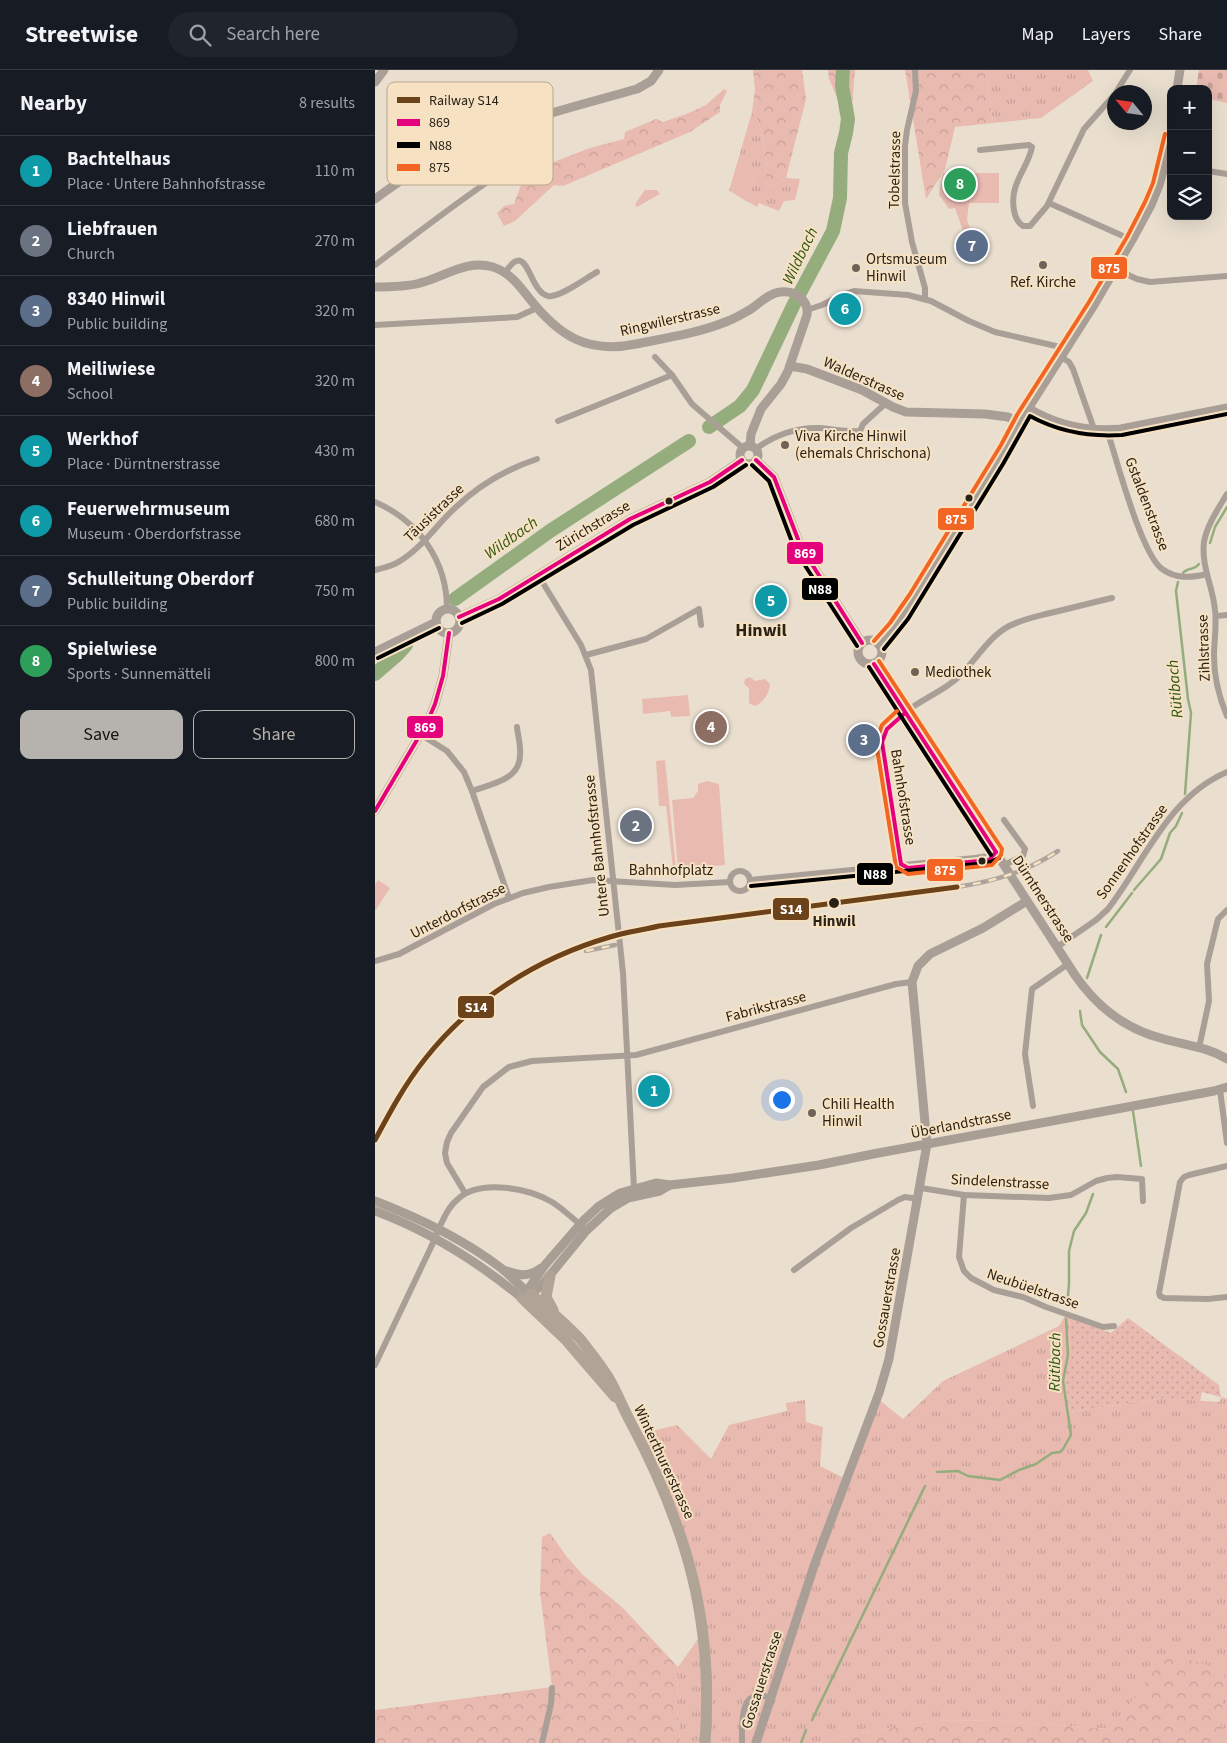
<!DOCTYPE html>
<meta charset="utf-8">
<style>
:root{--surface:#171b24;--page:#20242c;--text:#f1f3f6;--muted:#9ea1a6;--line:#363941;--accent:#b6b3ae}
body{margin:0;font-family:"Source Sans 3",sans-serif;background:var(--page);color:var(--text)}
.controls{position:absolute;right:15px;top:15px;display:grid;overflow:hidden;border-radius:10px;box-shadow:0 5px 20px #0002}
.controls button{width:45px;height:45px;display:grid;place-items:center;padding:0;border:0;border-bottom:1px solid var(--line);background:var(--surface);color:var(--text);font:25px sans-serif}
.compass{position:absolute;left:732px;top:15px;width:45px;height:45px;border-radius:50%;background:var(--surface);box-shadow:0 5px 20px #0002;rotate:299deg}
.you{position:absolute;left:406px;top:1029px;width:18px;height:18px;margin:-12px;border:4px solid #fff;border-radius:50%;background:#1a73e8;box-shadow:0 0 0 8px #1a73e833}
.badge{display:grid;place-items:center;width:32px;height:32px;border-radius:50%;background:var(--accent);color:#fff;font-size:16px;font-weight:700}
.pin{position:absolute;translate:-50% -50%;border:2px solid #fff;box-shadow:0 1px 5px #0006}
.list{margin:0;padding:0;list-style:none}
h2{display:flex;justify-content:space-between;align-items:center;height:65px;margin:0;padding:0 20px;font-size:21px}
h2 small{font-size:16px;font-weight:400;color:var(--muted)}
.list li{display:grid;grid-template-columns:32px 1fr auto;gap:15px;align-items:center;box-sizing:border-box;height:70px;padding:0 20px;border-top:1px solid var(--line)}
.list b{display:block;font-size:19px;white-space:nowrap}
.list p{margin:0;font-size:16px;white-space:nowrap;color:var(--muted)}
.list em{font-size:16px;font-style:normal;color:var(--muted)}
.actions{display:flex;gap:10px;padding:15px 20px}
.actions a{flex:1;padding:11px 0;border:1px solid var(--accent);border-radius:10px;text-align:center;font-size:18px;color:var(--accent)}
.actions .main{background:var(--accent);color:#111}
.icon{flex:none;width:28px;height:28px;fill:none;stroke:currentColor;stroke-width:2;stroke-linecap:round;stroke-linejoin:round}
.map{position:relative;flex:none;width:852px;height:1673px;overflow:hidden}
header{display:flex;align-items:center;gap:30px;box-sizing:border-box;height:70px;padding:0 25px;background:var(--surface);border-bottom:1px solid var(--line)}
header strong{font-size:24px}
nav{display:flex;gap:28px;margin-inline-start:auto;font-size:18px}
.search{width:350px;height:45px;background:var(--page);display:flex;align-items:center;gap:12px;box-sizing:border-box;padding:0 18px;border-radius:28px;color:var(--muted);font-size:19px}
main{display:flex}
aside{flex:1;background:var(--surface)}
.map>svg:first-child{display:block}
</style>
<header>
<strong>Streetwise</strong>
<div class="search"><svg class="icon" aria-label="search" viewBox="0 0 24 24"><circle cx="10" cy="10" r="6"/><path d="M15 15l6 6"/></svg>Search here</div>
<nav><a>Map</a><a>Layers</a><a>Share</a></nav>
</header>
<main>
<aside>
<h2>Nearby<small>8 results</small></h2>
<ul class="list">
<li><span class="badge" style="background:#0f9aa8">1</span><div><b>Bachtelhaus</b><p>Place · Untere Bahnhofstrasse</p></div><em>110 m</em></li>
<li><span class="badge" style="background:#6b7280">2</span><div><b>Liebfrauen</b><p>Church</p></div><em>270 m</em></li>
<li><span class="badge" style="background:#5c6f8a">3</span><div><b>8340 Hinwil</b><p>Public building</p></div><em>320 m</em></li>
<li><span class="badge" style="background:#8d6e63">4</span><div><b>Meiliwiese</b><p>School</p></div><em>320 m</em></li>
<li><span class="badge" style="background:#0f9aa8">5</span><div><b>Werkhof</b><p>Place · Dürntnerstrasse</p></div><em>430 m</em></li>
<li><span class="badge" style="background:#0f9aa8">6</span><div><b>Feuerwehrmuseum</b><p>Museum · Oberdorfstrasse</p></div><em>680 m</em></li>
<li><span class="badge" style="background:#5c6f8a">7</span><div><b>Schulleitung Oberdorf</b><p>Public building</p></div><em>750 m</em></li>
<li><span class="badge" style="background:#2e9e5b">8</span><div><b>Spielwiese</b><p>Sports · Sunnemätteli</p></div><em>800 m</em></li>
</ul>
<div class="actions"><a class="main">Save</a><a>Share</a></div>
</aside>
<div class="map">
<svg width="852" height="1673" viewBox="0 0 852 1673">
<defs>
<pattern id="grass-tufts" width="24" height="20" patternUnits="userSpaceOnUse" patternTransform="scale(1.25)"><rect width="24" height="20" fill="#e8bab0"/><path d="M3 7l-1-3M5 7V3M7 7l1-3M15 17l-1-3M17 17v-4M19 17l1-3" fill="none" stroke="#c7a097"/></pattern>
<pattern id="forest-crowns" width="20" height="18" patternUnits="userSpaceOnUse" patternTransform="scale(1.25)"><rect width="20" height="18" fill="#e8bab0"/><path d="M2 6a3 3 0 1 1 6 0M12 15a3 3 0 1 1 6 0" fill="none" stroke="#c7a097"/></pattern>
<pattern id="cemetery-stones" width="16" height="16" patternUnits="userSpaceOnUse" patternTransform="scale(1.25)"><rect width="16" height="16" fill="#e8bab0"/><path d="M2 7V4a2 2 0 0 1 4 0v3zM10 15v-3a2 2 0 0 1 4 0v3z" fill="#c7a097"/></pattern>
<pattern id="garden-dots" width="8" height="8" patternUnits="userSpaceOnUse" patternTransform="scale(1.25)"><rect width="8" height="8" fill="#e8bab0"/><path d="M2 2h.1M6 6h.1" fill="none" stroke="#c7a097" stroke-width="1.8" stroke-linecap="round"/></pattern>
</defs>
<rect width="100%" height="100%" fill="#eadfcf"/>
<g fill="url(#grass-tufts)">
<polygon points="611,0 713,0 718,11 666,48 618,53"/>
<polygon points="377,42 384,52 392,96 390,110 395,118 411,108 425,109 420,130 409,131 404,141 384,133 382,137 364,127 380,107 364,100 357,122 354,121"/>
<polygon points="690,1246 695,1248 694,1260 695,1286 690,1307 695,1342 789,1328 844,1332 847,1327 852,1329 852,1673 845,1673 793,1584 735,1659 626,1651 560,1650 462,1667 459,1673 305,1673 302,1638 303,1597 328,1562 323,1528 263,1367 285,1359 302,1355 336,1389 354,1355 412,1341 411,1333 430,1330 431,1352 448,1357 445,1396 471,1409 502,1328 528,1349 568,1311 684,1256"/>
</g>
<g fill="url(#forest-crowns)">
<polygon points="378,0 427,0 431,29 411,108 395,118 390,110 392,96 384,52 377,42 380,19"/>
<polygon points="453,0 480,0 470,120 462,103 467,39 454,9"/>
<polygon points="530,0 611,0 618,53 580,57 570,99 551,129"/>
<polygon points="349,19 352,21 345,35 345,42 315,62 188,116 179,115 140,151 129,156 122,143 129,136 139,134 148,109 158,100 215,78 249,69 250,62 281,49 288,52 314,43 331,35"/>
<polygon points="175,1463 192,1487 209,1506 247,1537 303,1597 302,1638 305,1673 0,1673 0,1640 177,1617 165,1522 167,1467"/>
<polygon points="792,1584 850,1600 845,1673 459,1673 462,1667 560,1650 626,1651 735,1659"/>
</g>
<polygon fill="url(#cemetery-stones)" points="824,0 852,0 852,33 833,29 833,19 821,19"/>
<g fill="#e8bab0">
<polygon points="364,100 380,107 364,127 357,122"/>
<polygon points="568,103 624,103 624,133 594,133 592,150 595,159 588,161 580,138 574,139 564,125"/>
<polygon points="270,120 282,120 285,124 262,137 260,134"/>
<path d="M375 607 380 611 390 609 395 614C394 624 389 632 380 636L374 633V618L371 616 369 613 370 609Z"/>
<polygon points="313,625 315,646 296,647 295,641 268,644 267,629"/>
<polygon points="290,690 301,799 298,799 291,736 284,736 281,691"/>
<polygon points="332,711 344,714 350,795 303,799 297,730 318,728 323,721 323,714"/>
<polygon points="3,810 15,818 0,841 0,815"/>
</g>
<polygon fill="url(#garden-dots)" points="695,1248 736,1263 753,1248 844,1315 846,1327 827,1322 825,1331 789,1328 695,1342 690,1307 695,1286 694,1260"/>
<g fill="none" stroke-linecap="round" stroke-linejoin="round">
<g stroke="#95ad7d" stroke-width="2.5">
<polyline points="835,473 840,457 852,437"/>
<path d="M808 503C812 497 819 501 824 494"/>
<polyline points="803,512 801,521 813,629 816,643 810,724"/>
<polyline points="759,820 786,789 795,763 801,756 807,743"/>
<polyline points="731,857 757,823"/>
<polyline points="712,908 726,865"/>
<polyline points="705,941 707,955 725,982 743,999 751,1022"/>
<polyline points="758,1041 766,1096"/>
<polyline points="692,1236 694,1214 694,1181 699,1161 711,1143 718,1124"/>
<polyline points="562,1402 583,1401 593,1406 625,1410 644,1400 661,1394 677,1383 685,1382 688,1379 696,1365 688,1311 693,1285 691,1249"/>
<polyline points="437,1650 550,1416"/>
<polyline points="426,1673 431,1660"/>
</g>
<g stroke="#95ad7d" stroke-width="14">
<polyline points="334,357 365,336 378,320 419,234 458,161 465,128 466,83 471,63 473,49 467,16 468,0"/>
<polyline points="80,529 175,461 314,371"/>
<polyline points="0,604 22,585 31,575"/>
</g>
<g stroke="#aa9f97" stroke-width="6">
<polyline points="540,0 541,21 532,60 530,76 530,133 537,172 550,218 550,229"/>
<polyline points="741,22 755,0"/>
<path d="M605 80 654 75 657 77C653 99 634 113 639 140 640 147 642 152 648 156H655L672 136 709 59 740 24"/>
<polyline points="833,101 852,104"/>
<polyline points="674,133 757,170"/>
<path d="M0 195C44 162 87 128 133 98"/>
<polyline points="740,199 762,209 775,212 852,206"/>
<path d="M130 203C153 166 153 222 173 226 185 228 211 208 222 202"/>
<polyline points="432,240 447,235 467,225 479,221 533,225 556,231 594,251 620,262 681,276 689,280"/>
<polyline points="0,255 142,247 162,238"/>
<polyline points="280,287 297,305 317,334 368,378"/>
<polyline points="686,287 694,292 698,299 719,359"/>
<polyline points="183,351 297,305"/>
<path d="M732 360C741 387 766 484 787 499 801 509 816 508 832 504"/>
<path d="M381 379C399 365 422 357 445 358 458 359 471 362 485 361L488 354 511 333"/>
<path d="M852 424C843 439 832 455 829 472 826 496 838 517 840 540 842 556 839 571 839 586 839 608 844 627 852 646"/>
<path d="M0 432C44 451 72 491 72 539"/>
<path d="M0 500C8 498 18 496 25 491 47 478 62 454 80 438 103 416 132 399 162 389"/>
<polyline points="163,505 206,575 216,600 248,903 259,1118"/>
<polyline points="841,546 852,545"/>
<polyline points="211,585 271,569 324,539 326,555"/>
<polyline points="45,664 72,681 89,702 97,721 134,828"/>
<path d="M97 721C116 714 145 710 145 685 146 676 143 666 142 657"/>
<path d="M526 794 507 675C506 649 553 629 572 616 597 600 608 570 634 556 646 550 659 547 671 544 693 539 715 533 737 528"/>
<polyline points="629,795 648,786 650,779 629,750"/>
<circle cx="365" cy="811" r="10"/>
<polyline points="375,810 600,788 613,786 621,782"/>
<path d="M682 877 721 850 733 839C770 791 793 727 852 702"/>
<polyline points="0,891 24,884 119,834 148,823 174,817 218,810 300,815 355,812"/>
<polyline points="824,978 834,931 832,894 843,849 852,840"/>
<polyline points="845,1020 852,1073"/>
<polyline points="658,1036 650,984 657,919 693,894"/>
<polyline points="852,1096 814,1105 809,1107 805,1112 784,1223 785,1226 789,1228 833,1229 852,1227"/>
<polyline points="546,1118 589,1125 674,1128 696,1125 721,1111 732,1108 742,1107 767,1109 768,1131"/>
<polyline points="90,1123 72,1093 70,1083 72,1072 76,1063 108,1017 134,997 157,991 261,985 521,914 537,912"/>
<polyline points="589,1125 584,1187 589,1201 596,1208 619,1220 648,1227 671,1237 728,1257 739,1256"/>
<path d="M66 1154C70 1145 75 1135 83 1129 105 1109 153 1118 177 1132 188 1139 197 1148 207 1156"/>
<polyline points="419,1200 476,1158 523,1130 530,1127 543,1129"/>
<polyline points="0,1295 57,1175"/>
<polyline points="167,1673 176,1634 177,1618"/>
<path d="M367 1673C367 1652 364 1616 396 1628"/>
</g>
<g stroke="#aa9f97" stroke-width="9">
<polyline points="0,12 9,0"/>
<polyline points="802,19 805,0"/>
<path d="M0 129C24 111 48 95 74 82 133 52 199 37 262 19L276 11 284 0"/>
<path d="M0 217C15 217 31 217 45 213 70 207 91 189 118 197 134 202 144 215 154 228 184 266 212 284 261 274 291 268 324 263 353 251 361 248 369 243 376 239 385 233 394 223 405 222 420 220 434 230 432 245L413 301 406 314 386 339 376 364 375 376"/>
<polyline points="415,296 432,299 487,320 518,337 531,342 610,344 633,347 644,353"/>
<path d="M653 338C681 355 714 362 746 359L852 338"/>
<circle cx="374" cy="385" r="9"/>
<polyline points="381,390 399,407 426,477 487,573"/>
<circle cx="73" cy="551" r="12"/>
<polyline points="84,547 124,529 255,449 335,412 367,390"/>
<circle cx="495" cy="582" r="12"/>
<polyline points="504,575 520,557 540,527 631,378 647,348 719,235 757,170 776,135 784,115 790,94 796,65"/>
<polyline points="0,582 61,552"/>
<path d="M499 594 700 905C722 937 752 960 789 969 810 975 833 977 852 989"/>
<polyline points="0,741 52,653 60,634 68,606 74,563"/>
<polyline points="381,1673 440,1493 504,1323 514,1289 552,1074 537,912 543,896 555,884 608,858 652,831"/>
</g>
<g stroke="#a99e94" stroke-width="9">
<path d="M0 1131C44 1148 88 1169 126 1198 136 1206 145 1216 155 1224"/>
<path d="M0 1141C54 1161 103 1192 147 1228"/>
<path d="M132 1201C145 1206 154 1207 166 1198"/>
<polyline points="152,1227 166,1216 211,1161 236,1138 253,1128 285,1121 295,1115"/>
<polyline points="147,1228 170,1195 209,1150 224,1136 245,1123 281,1113 295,1115 358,1108 444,1095 498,1084 839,1021 852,1017"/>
</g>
<g stroke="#b0a497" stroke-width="11">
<polyline points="175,1206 171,1227 178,1240"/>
<path d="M156 1224C173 1239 190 1253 206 1270 215 1282 225 1294 233 1307 241 1320 247 1336 255 1351 312 1458 339 1551 330 1673"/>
<polyline points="147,1228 190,1269 240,1327"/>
</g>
<g stroke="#aea49b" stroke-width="4.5">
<g id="rail">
<path d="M582 817C620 811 651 802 683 781"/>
<polyline points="211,881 240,875"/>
</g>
</g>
<use href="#rail" stroke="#f6e2c3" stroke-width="2.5" stroke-dasharray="8" stroke-linecap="butt"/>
<polyline stroke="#aa9f97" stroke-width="6" points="57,1175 66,1154"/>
<g stroke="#f6e2c3" stroke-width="8">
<g id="bus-1">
<polyline points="381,390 399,407 426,477 487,573"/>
<polyline points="84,547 124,529 255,449 335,412 367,390"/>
<polyline points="499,594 621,782"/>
<polyline points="0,741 52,653 60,634 68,606 74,563"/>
<polyline points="526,794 507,672 512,659 530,643"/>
<polyline points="526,794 533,798 614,790 621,782"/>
</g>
</g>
<g stroke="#f6e2c3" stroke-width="8">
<g id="bus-2">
<polyline points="377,395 394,411 420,480 482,576"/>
<polyline points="87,553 127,534 258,455 338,417 371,395"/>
<path d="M509 579 533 549 628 394 655 346C684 362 715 367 747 365L852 344"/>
<polyline points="3,588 64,558"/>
<polyline points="494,597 616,785"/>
<polyline points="376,816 601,794 615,792 624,788"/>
</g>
</g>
<g stroke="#f6e2c3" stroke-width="8">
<g id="bus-3">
<polyline points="499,571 515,553 535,524 626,375 642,345 714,232 752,167 770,132 778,113 790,64"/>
<polyline points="504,591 627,779 626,785 617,795 533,804 521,797 501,672 507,655 522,641"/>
</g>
</g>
<use href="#bus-1" stroke="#e5007d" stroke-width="4"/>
<use href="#bus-2" stroke="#000" stroke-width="4"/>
<use href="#bus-3" stroke="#f26522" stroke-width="4"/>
<g stroke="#f6e2c3" stroke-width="9">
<path id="rail-1" d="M0 1070C15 1042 30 1014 50 989 97 929 163 888 235 867 251 862 268 860 284 856L582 817"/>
</g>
<use href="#rail-1" stroke="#6c421b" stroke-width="5"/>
</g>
<g fill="#6d6457" stroke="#f6e2c3" stroke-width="2">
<circle cx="668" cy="195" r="5"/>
<circle cx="481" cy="198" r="5"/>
<circle cx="410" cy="375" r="5"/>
<circle cx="540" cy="602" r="5"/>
<circle cx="437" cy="1043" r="5"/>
</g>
<g fill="#2a2217" stroke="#f6e2c3" stroke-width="2">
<circle cx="594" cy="428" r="4.5"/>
<circle cx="294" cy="431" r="4.5"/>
<circle cx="607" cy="791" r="4.5"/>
<circle cx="459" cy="833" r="6"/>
</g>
<g text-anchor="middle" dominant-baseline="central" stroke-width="4" stroke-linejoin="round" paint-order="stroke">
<g font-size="15" fill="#2a2217" stroke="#f6e2c3">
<text transform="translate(520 100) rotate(-89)">Tobelstrasse</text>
<text transform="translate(295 250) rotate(-13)">Ringwilerstrasse</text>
<text transform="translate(489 309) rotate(24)">Walderstrasse</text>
<text transform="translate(772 434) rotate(69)">Gstaldenstrasse</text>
<text transform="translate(59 443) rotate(-44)">Täusistrasse</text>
<text transform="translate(218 456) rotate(-31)">Zürichstrasse</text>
<text transform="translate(829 578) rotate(-92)">Zihlstrasse</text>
<text transform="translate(528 727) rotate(81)">Bahnhofstrasse</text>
<text transform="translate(222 776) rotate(-96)">Untere Bahnhofstrasse</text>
<text transform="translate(757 782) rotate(-55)">Sonnenhofstrasse</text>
<text x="296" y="800">Bahnhofplatz</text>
<text transform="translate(668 829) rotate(57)">Dürntnerstrasse</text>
<text transform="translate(83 841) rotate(-27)">Unterdorfstrasse</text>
<text transform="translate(391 937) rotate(-15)">Fabrikstrasse</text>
<text transform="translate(586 1054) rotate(-11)">Überlandstrasse</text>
<text transform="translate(625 1112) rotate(3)">Sindelenstrasse</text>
<text transform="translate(658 1219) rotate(19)">Neubüelstrasse</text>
<text transform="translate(512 1228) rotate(-80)">Gossauerstrasse</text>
<text transform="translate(289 1392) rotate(65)">Winterthurerstrasse</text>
<text transform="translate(387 1610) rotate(-72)">Gossauerstrasse</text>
</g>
<g font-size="15" fill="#2a2217" stroke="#f6e2c3" text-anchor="start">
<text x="491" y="189">Ortsmuseum<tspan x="491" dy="17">Hinwil</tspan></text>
<text x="668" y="212" text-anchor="middle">Ref. Kirche</text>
<text x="420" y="366">Viva Kirche Hinwil<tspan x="420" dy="17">(ehemals Chrischona)</tspan></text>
<text x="550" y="602">Mediothek</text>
<text x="447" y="1034">Chili Health<tspan x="447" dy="17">Hinwil</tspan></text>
</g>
<g font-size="15" font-weight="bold" fill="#2a2217" stroke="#f6e2c3">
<text x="459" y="851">Hinwil</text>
</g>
<g font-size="16" font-style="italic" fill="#305513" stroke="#f6e2c3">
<text transform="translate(425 186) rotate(-64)">Wildbach</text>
<text transform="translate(136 468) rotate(-35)">Wildbach</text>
<text transform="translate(800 619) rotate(-95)">Rütibach</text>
<text transform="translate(680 1292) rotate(-89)">Rütibach</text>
</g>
<g font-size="18" font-weight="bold" fill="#2a2217" stroke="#f6e2c3">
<text x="386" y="560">Hinwil</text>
</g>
</g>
<rect x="12" y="12" width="166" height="103" rx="8" fill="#f6e2c3" stroke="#b9a88f" stroke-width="1"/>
<rect x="22" y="27" width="23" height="6" fill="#6c421b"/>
<rect x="22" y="49" width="23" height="7" fill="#e5007d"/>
<rect x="22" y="72" width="23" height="6" fill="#000"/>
<rect x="22" y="94" width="23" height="7" fill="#f26522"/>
<g font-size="14" fill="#2a2217">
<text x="54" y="35">Railway S14</text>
<text x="54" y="57">869</text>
<text x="54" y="80">N88</text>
<text x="54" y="102">875</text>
</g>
<g stroke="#f6e2c3" stroke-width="2">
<rect x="715" y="186" width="38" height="24" rx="5" fill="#f26522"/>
<rect x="562" y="437" width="38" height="24" rx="5" fill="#f26522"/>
<rect x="411" y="471" width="38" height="24" rx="5" fill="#e5007d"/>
<rect x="426" y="507" width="38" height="24" rx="5" fill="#000"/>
<rect x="31" y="645" width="38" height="24" rx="5" fill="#e5007d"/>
<rect x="551" y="788" width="38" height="24" rx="5" fill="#f26522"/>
<rect x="481" y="792" width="38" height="24" rx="5" fill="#000"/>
<rect x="397" y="827" width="38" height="24" rx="5" fill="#6c421b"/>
<rect x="82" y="925" width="38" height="24" rx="5" fill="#6c421b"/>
</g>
<g font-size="14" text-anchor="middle" font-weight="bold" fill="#fff">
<text x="734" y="203">875</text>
<text x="581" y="454">875</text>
<text x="430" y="488">869</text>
<text x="445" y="524">N88</text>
<text x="50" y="662">869</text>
<text x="570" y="805">875</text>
<text x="500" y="809">N88</text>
<text x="416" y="844">S14</text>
<text x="101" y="942">S14</text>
</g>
</svg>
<div class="controls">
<button>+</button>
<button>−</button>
<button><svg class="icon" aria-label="layers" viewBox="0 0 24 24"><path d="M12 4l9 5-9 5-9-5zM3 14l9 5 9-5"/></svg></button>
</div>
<svg class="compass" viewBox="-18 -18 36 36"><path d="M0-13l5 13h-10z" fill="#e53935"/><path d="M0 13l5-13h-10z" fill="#9ea1a6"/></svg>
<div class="you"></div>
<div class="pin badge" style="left:279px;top:1021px;background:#0f9aa8">1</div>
<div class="pin badge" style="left:261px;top:756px;background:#6b7280">2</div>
<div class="pin badge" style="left:489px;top:670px;background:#5c6f8a">3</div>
<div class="pin badge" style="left:336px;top:657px;background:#8d6e63">4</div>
<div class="pin badge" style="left:396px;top:531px;background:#0f9aa8">5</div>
<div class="pin badge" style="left:470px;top:239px;background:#0f9aa8">6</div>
<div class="pin badge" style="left:597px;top:176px;background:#5c6f8a">7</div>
<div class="pin badge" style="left:585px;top:114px;background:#2e9e5b">8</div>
</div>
</main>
